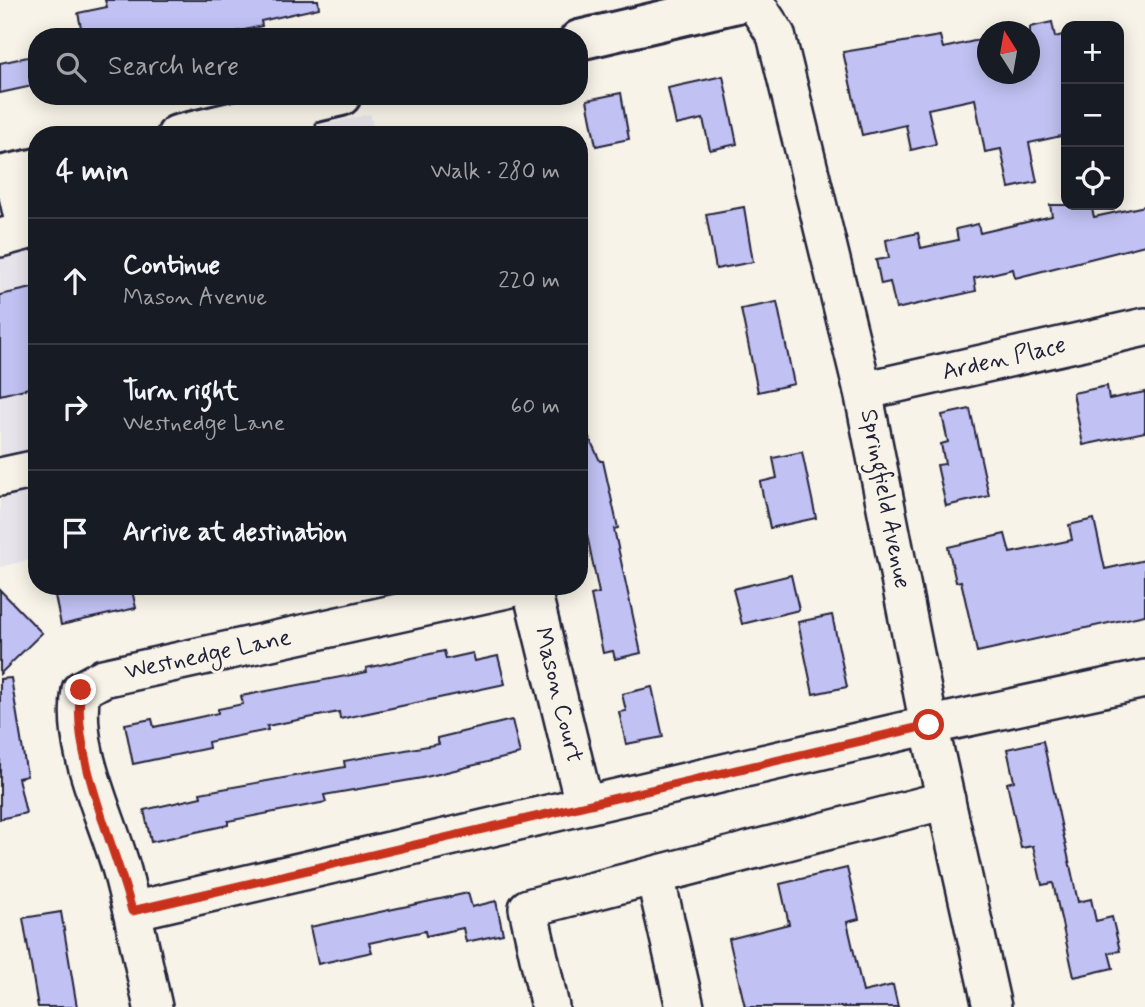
<!DOCTYPE html>
<meta charset="utf-8">
<style>
:root{--surface:#171b24;--page:#242831;--text:#f1f3f6;--muted:#9ea1a6;--line:#363941}
body{margin:0;font-family:Mynerve,sans-serif;background:var(--page);color:var(--text)}
.controls{position:absolute;right:21px;top:21px;display:grid;overflow:hidden;border-radius:14px;box-shadow:0 4px 18px #0003}
.controls button{width:63px;height:63px;display:grid;place-items:center;padding:0;border:0;border-bottom:2px solid var(--line);background:var(--surface);color:var(--text);font:35px sans-serif}
.compass{position:absolute;left:977px;top:21px;width:63px;height:63px;border-radius:50%;background:var(--surface);box-shadow:0 4px 18px #0003;rotate:349deg}
.stop{position:absolute;width:21px;height:21px;margin:-16px;border:5px solid #c8321e;border-radius:50%;background:#fff}
.stop.end{background:#c8321e;border-color:#fff;box-shadow:0 2px 7px #0008}
.list{margin:0;padding:0;list-style:none}
h2{display:flex;justify-content:space-between;align-items:center;height:91px;margin:0;padding:0 28px;font-size:30px}
h2 small{font-size:23px;font-weight:400;color:var(--muted)}
.list li{display:grid;grid-template-columns:46px 1fr auto;gap:21px;align-items:center;box-sizing:border-box;height:126px;padding:0 28px;border-top:2px solid var(--line)}
.list b{display:block;font-size:26px;white-space:nowrap}
.list p{margin:0;font-size:23px;white-space:nowrap;color:var(--muted)}
.list em{font-size:23px;font-style:normal;color:var(--muted)}
.icon{flex:none;width:38px;height:38px;fill:none;stroke:currentColor;stroke-width:2;stroke-linecap:round;stroke-linejoin:round}
.map{position:relative;flex:none;width:1145px;height:1007px;overflow:hidden}
.search{position:absolute;background:var(--surface);box-shadow:0 4px 18px #0003;left:28px;top:28px;width:560px;height:77px;display:flex;align-items:center;gap:18px;box-sizing:border-box;padding:0 24px;border-radius:28px;color:var(--muted);font-size:26px}
.panel{position:absolute;background:var(--surface);box-shadow:0 4px 18px #0003;left:28px;top:126px;width:560px;height:469px;border-radius:28px}
.map>svg:first-child{display:block}
</style>
<div class="map">
<svg width="1145" height="1007" viewBox="0 0 1145 1007">
<rect width="100%" height="100%" fill="#f7f3e8"/>
<filter id="ink" filterUnits="userSpaceOnUse"><feTurbulence type="fractalNoise" baseFrequency=".0143" numOctaves="2"/><feDisplacementMap in="SourceGraphic" scale="14" xChannelSelector="R" yChannelSelector="G"/><feConvolveMatrix kernelMatrix="1 2 1 2 8 2 1 2 1" color-interpolation-filters="sRGB"/></filter>
<g filter="url(#ink)">
<g fill="#e7e4eb">
<polygon points="370,114 375,135 279,135"/>
<polygon points="37,192 37,558 0,567 0,201"/>
</g>
<g fill="#c1c1f3" stroke="#22223b" stroke-width="2">
<polygon points="105,0 318,0 319,8 261,21 262,26 214,37 83,37 78,13 107,7"/>
<polygon points="1052,22 1055,37 1066,34 1066,135 1029,143 1037,182 1009,188 1001,149 985,152 975,99 928,109 936,144 911,150 906,125 862,135 843,52 940,36 943,48 988,38 988,74 1030,74 1030,27"/>
<polygon points="37,55 37,85 0,93 0,63"/>
<polygon points="723,76 737,144 710,150 703,119 676,125 668,88"/>
<polygon points="621,93 629,139 596,146 587,100"/>
<polygon points="1050,205 1091,205 1094,217 1145,206 1145,245 1015,278 1013,269 974,278 976,291 896,309 890,282 881,284 876,260 889,258 886,240 918,233 921,248 958,240 956,229 978,224 980,233 1052,216"/>
<polygon points="744,207 753,262 716,269 706,214"/>
<polygon points="37,287 37,386 0,395 0,295"/>
<polygon points="777,302 794,384 758,392 741,309"/>
<polygon points="1107,386 1109,399 1145,392 1145,432 1083,445 1073,393"/>
<polygon points="970,409 989,496 946,506 937,465 945,464 941,444 948,442 942,415"/>
<polygon points="579,416 600,461 603,461 618,528 614,529 641,653 615,659 613,651 603,653 591,595 599,593 587,535 579,536"/>
<polygon points="802,452 816,518 770,528 760,482 777,478 773,458"/>
<polygon points="1094,519 1105,569 1145,560 1145,615 977,652 961,581 956,582 948,547 1005,534 1010,553 1072,540 1069,525"/>
<polygon points="791,575 799,610 742,624 733,589"/>
<polygon points="53,586 131,586 136,608 61,625"/>
<polygon points="0,590 42,633 0,674"/>
<polygon points="832,615 847,687 813,694 798,622"/>
<polygon points="444,651 446,659 473,653 475,661 498,656 505,684 340,719 339,712 267,726 268,730 208,742 209,748 133,764 125,724 152,719 154,727 218,713 218,709 243,704 241,696 367,672 366,668"/>
<polygon points="11,678 27,776 18,778 26,813 0,819 0,679"/>
<polygon points="652,687 663,737 626,744 619,712 626,711 622,694"/>
<polygon points="512,720 520,754 422,778 324,795 326,802 228,821 228,825 151,842 144,810 201,797 200,793 345,767 344,761 439,744 437,738"/>
<polygon points="1043,741 1078,902 1091,899 1096,921 1112,917 1120,951 1109,953 1113,968 1074,977 1053,883 1042,885 1033,846 1021,848 1007,783 1014,781 1007,749"/>
<polygon points="847,868 859,919 847,922 863,992 893,985 898,1007 745,1007 729,939 789,924 780,884"/>
<polygon points="468,893 472,907 496,901 503,934 466,942 463,928 426,936 425,931 369,943 372,952 318,964 310,927"/>
<polygon points="61,912 77,1007 38,1007 23,918"/>
</g>
<g fill="none" stroke-linecap="round" stroke-linejoin="round">
<g stroke="#22223b" stroke-width="42">
<g id="minor">
<polyline points="753,0 776,35 863,391 929,725 992,1007"/>
<polyline points="294,107 297,135"/>
<polyline points="0,238 26,231 13,173"/>
<polyline points="863,391 1145,327"/>
<polyline points="0,477 37,469"/>
<polyline points="531,586 584,804"/>
<polyline points="655,876 685,1007"/>
<polyline points="132,911 904,731 1145,679"/>
<path d="M153 1007C143 962 134 916 122 871 106 813 71 751 81 690L103 678 520 586"/>
<polyline points="550,1007 528,908 946,800"/>
</g>
</g>
<g stroke="#22223b" stroke-width="44">
<g id="major">
<polyline points="579,40 750,0"/>
<polyline points="177,135 341,96"/>
<polyline points="0,176 37,168"/>
</g>
</g>
<use href="#minor" stroke="#f7f3e8" stroke-width="37"/>
<use href="#major" stroke="#f7f3e8" stroke-width="38"/>
</g>
</g>
<g fill="none" stroke-linecap="round" stroke-linejoin="round" filter="url(#ink)">
<path stroke="#c8321e" stroke-width="9" d="M81 690C70 752 116 848 132 911L929 725"/>
</g>
<g text-anchor="middle" dominant-baseline="central" stroke-width="6" stroke-linejoin="round" paint-order="stroke">
<g font-size="24" fill="#22223b" stroke="#f7f3e8">
<text transform="translate(1004 359) rotate(-13)">Arden Place</text>
<text transform="translate(885 499) rotate(79)">Springfield Avenue</text>
<text transform="translate(208 655) rotate(-12)">Westnedge Lane</text>
<text transform="translate(558 695) rotate(76)">Mason Court</text>
</g>
</g>
</svg>
<div class="controls">
<button>+</button>
<button>−</button>
<button><svg class="icon" aria-label="locate" viewBox="0 0 24 24"><circle cx="12" cy="12" r="6"/><path d="M12 2v4M12 18v4M2 12h4M18 12h4"/></svg></button>
</div>
<svg class="compass" viewBox="-18 -18 36 36"><path d="M0-13l5 13h-10z" fill="#e53935"/><path d="M0 13l5-13h-10z" fill="#9ea1a6"/></svg>
<div class="stop" style="left:929px;top:725px"></div>
<div class="stop end" style="left:81px;top:690px"></div>
<div class="search"><svg class="icon" aria-label="search" viewBox="0 0 24 24"><circle cx="10" cy="10" r="6"/><path d="M15 15l6 6"/></svg>Search here</div>
<section class="panel">
<h2>4 min<small>Walk · 280 m</small></h2>
<ul class="list">
<li><svg class="icon" aria-label="ahead" viewBox="0 0 24 24"><path d="M12 20V5M6 11l6-6 6 6"/></svg><div><b>Continue</b><p>Mason Avenue</p></div><em>220 m</em></li>
<li><svg class="icon" aria-label="right" viewBox="0 0 24 24"><path d="M7 20v-9h11M14 6l5 5-5 5"/></svg><div><b>Turn right</b><p>Westnedge Lane</p></div><em>60 m</em></li>
<li><svg class="icon" aria-label="arrive" viewBox="0 0 24 24"><path d="M6 21V4h12l-3 4 3 4H6"/></svg><div><b>Arrive at destination</b></div></li>
</ul>
</section>
</div>
